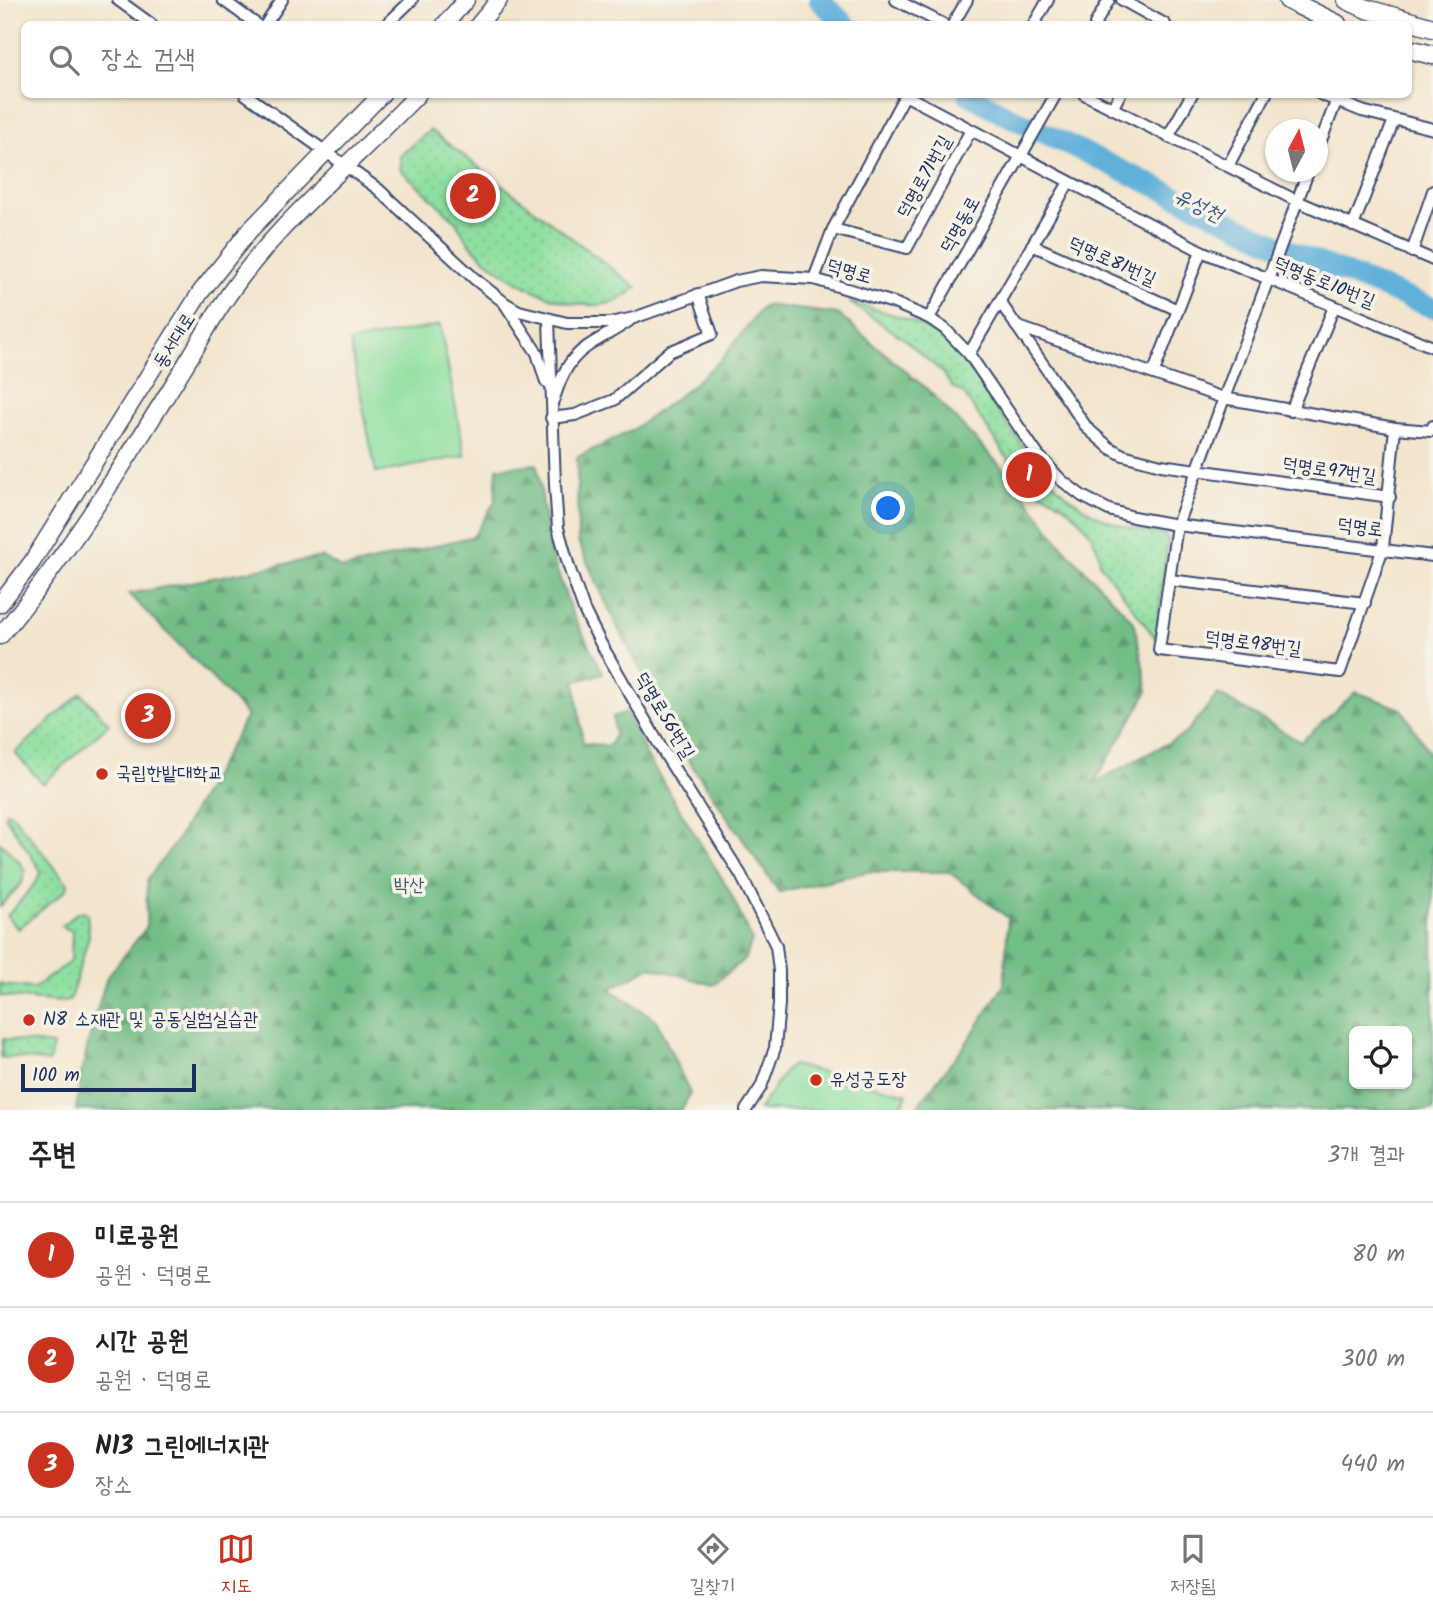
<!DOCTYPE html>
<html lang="ko">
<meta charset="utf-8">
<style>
:root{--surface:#fff;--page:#f6f6f6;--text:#222;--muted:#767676;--line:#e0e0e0;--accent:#c8321e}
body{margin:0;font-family:Kalam,"Poor Story",sans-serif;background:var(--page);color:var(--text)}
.controls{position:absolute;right:21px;bottom:21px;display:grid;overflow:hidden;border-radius:10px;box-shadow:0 2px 5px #0004}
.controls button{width:63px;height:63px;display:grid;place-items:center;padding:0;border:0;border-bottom:2px solid var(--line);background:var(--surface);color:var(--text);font:35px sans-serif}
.compass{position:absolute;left:1265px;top:119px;width:63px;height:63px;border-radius:50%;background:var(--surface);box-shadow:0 2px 5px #0004;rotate:7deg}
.scale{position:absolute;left:21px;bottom:18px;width:175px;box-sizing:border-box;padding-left:7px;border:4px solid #1b2f5e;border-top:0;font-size:19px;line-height:24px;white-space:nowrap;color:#1b2f5e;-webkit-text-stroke:5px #f7f3e8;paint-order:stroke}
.you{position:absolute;left:889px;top:509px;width:24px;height:24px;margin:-18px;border:5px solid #fff;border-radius:50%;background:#1a73e8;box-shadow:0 0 0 10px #1a73e833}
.badge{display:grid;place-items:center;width:46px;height:46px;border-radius:50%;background:var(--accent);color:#fff;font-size:23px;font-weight:700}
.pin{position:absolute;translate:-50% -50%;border:4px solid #fff;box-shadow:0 2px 7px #0006}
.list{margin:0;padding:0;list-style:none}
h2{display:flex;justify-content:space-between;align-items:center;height:91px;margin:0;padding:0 28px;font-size:30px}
h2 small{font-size:23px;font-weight:400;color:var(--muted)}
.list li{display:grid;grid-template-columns:46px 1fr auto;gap:21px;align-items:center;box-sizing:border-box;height:105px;padding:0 28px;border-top:2px solid var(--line)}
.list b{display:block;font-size:26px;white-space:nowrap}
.list p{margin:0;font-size:23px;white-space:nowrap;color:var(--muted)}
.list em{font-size:23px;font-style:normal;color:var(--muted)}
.icon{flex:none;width:38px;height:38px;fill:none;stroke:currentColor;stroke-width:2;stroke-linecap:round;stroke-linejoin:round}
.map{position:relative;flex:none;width:1433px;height:1110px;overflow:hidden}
.search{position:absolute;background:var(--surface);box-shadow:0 2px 5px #0004;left:21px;right:21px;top:21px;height:77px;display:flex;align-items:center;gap:18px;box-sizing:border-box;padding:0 24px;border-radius:10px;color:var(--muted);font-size:26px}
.sheet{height:406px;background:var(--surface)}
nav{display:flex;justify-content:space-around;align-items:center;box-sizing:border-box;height:98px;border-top:2px solid var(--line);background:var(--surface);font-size:19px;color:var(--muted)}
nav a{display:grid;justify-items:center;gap:4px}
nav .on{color:var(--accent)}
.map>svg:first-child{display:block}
</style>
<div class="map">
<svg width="1433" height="1110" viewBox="0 0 1433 1110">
<defs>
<pattern id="forest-firs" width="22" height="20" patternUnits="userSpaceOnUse" patternTransform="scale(1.75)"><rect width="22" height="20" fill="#73be86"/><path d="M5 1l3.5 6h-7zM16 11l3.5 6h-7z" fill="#5e9b71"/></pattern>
<pattern id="park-dots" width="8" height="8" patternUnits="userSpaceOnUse" patternTransform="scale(1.75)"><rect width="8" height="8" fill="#8fe0a0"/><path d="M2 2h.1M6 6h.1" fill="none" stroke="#7bc08c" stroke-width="1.8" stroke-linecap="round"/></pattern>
</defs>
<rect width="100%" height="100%" fill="#f7f3e8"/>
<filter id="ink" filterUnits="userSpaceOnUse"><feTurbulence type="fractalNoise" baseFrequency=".0143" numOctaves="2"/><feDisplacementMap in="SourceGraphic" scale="14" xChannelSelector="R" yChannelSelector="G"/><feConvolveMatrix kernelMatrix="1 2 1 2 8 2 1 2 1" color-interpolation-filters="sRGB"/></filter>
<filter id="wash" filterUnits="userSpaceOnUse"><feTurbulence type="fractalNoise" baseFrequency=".00686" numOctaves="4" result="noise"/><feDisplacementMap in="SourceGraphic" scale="28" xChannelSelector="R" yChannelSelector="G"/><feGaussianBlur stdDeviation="1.57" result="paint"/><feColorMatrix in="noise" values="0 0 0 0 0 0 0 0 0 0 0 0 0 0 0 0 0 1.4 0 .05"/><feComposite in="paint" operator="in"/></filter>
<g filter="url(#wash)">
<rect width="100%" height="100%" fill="#f3e5cd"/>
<g fill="#8fe0a0" stroke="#55887f" stroke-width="2">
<polygon points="440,325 465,456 376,473 350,342"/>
<polygon points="0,843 18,860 25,871 22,883 0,907"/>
<polygon points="793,1065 907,1094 900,1110 759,1110 785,1071"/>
</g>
<g fill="url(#forest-firs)" stroke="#477672" stroke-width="2" fill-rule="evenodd">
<path d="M764 305 838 314 928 390 1010 476 1063 547 1134 622 1148 691 1094 783 1185 734 1218 694 1301 742 1356 692 1402 709 1433 759V1110H918L919 1104 965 1045 1004 985 1008 918 949 872H866L779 892 691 764 617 626 578 542 577 457 631 431 684 392 721 360ZM1354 1031H1407V1084H1354Z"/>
<path d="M537 464 550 551 572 613 603 673 575 682 583 743 609 746 615 735 613 717 626 712 648 758 729 890 752 940 745 959 713 985 651 967 610 989 656 1020 690 1093 682 1110H76L81 1075 93 1023 107 977 146 928 147 880 177 840 247 716C210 673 168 635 129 594L322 557 343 569 474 536 495 501 497 468Z"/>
</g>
<g fill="url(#park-dots)" stroke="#55887f" stroke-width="2">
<path d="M430 130 637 288C630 292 622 300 614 302 568 316 499 278 470 244 464 237 461 228 455 221 437 203 418 186 400 169V156Z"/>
<path d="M849 302C881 311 917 318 943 340 963 357 976 378 990 399 1021 443 1049 491 1098 516 1119 527 1142 531 1165 535L1168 539 1156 639 1100 564C1099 533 1067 502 1039 492 1030 489 1020 489 1011 487L1014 468 964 394 952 387 943 373 904 339Z"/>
<polygon points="81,693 109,724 43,784 15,753"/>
<polygon points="6,812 12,814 68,884 67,889 18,929 7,916 36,883 41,871 5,816"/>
<polygon points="84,911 87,914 89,936 70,1000 60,1002 0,996 0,983 2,985 34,988 71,961 72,931 61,926 77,913"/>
<polygon points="3,1039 53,1045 49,1062 12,1057 1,1058"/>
</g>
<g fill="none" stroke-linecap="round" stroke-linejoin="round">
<g stroke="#60b0da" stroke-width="21">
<polyline points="819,0 845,24"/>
<polyline points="968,94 1004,114 1293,252 1433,308"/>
</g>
</g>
</g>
<g filter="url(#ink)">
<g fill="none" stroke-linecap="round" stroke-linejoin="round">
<g stroke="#3b4a6f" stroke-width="14">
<g id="street">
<polyline points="118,0 151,24"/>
<polyline points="223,0 256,24"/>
<polyline points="896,0 943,24"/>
<polyline points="1122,0 1165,24"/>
<polyline points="266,24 282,0"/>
<polyline points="387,24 412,0"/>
<polyline points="953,24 967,0"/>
<polyline points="1034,24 1048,0"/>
<polyline points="1095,24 1109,0"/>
<polyline points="245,94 378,189 476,280 505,303 519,311 567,323 610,323 634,318 736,281 761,276 814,279 894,303 929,318 945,329 969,354 1038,455 1061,480 1082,496 1109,510 1133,517 1177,525 1433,556"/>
<polyline points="1084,94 1297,201 1433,260"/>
<polyline points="1320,94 1362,111 1433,129"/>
<polyline points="1112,109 1120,94"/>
<polyline points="1168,137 1192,94"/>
<polyline points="1318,148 1336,102"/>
<polyline points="1228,166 1266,94"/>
<polyline points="1308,172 1177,525 1159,650 1340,672 1383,548 1395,428"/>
<polyline points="1353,226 1394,120"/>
<polyline points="833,229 907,248 971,130"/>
<polyline points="1032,245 1178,310"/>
<polyline points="1412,252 1433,191"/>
<polyline points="814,279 833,229 905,95 1201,251 1433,347"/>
<polyline points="1000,302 1087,428 1110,448 1123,455 1161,465 1390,497"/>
<polyline points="505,304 537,353 546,382"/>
<polyline points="929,318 1056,94"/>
<polyline points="549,320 555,485 558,528 569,567 584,610 600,642 663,751 741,875 776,946 779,971 779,1004 775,1048 761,1087 746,1110"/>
<polyline points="1016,326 1223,398 1395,428 1431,431 1433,426"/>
<polyline points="969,354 1069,182"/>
<polyline points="1153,374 1201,251"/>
<path d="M554 399C570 346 587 349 629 321"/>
<polyline points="1291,411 1334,307"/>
<polyline points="551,418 575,415 614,400 669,352 712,334 698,294"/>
<polyline points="1169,580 1365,603"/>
</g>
</g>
<g stroke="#3b4a6f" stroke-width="19">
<g id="secondary">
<polyline points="445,24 466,0"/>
<polyline points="479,24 499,0"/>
<polyline points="0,604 32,562 200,293 249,231 382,94"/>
<path d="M0 636C72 550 133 450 192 354 203 336 213 317 225 300 278 221 353 163 418 94"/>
</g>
</g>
<g stroke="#3b4a6f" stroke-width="21">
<g id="primary">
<polyline points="1288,0 1337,24"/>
<polyline points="1347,0 1367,9 1433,28"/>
<polyline points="1408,49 1433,55"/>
</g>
</g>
<use href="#street" stroke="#fff" stroke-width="10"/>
<use href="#secondary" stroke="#fff" stroke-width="16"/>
<use href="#primary" stroke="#fff" stroke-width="18"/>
</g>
</g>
<g fill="#c8321e" stroke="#f7f3e8" stroke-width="2.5">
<circle cx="102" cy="774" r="7"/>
<circle cx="29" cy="1020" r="7"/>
<circle cx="816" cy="1080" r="7"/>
</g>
<g text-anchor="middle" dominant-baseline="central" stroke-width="7" stroke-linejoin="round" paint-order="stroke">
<g font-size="19" fill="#1b2f5e" stroke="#f7f3e8">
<text transform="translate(925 177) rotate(-61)">덕명로71번길</text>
<text transform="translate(961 225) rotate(-61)">덕명동로</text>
<text transform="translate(1112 262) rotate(24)">덕명로81번길</text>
<text transform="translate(849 272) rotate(16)">덕명로</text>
<text transform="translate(1324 283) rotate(22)">덕명동로10번길</text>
<text transform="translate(175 341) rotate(-58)">동서대로</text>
<text transform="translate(1329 471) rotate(8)">덕명로97번길</text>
<text transform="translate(1360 528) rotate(7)">덕명로</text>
<text transform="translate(1253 644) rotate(7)">덕명로98번길</text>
<text transform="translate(664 716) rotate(59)">덕명로56번길</text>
</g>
<g font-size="19" fill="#1b2f5e" stroke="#f7f3e8" text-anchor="start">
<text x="116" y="774">국립한밭대학교</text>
<text x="43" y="1020">N8 소재관 및 공동실험실습관</text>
<text x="830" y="1080">유성궁도장</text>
</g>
<g font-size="19" fill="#385b6e" stroke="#f7f3e8">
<text x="409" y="886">박산</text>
</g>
<g font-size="21" font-style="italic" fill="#305683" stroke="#f7f3e8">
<text transform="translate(1198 206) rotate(26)">유성천</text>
</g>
</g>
</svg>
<div class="controls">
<button><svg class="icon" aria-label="locate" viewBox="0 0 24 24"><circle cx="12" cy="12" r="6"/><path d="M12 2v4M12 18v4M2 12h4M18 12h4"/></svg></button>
</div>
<svg class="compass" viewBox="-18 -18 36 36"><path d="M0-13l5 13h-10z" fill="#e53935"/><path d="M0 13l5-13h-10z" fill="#767676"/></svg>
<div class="scale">100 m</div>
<div class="you"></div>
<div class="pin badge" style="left:1029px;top:475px">1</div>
<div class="pin badge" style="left:473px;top:196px">2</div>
<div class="pin badge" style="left:148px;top:716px">3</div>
<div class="search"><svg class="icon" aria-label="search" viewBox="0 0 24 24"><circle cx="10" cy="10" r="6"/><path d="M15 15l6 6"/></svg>장소 검색</div>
</div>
<section class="sheet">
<h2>주변<small>3개 결과</small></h2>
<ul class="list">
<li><span class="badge">1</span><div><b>미로공원</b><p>공원 · 덕명로</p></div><em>80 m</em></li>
<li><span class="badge">2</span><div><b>시간 공원</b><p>공원 · 덕명로</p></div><em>300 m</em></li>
<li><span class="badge">3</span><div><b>N13 그린에너지관</b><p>장소</p></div><em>440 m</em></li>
</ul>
</section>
<nav>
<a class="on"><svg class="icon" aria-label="map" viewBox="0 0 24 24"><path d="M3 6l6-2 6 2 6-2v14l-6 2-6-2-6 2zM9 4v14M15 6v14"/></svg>지도</a>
<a><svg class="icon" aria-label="directions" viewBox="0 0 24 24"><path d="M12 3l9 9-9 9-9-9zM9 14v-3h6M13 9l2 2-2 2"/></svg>길찾기</a>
<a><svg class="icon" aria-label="saved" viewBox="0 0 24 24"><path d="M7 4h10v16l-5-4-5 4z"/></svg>저장됨</a>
</nav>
